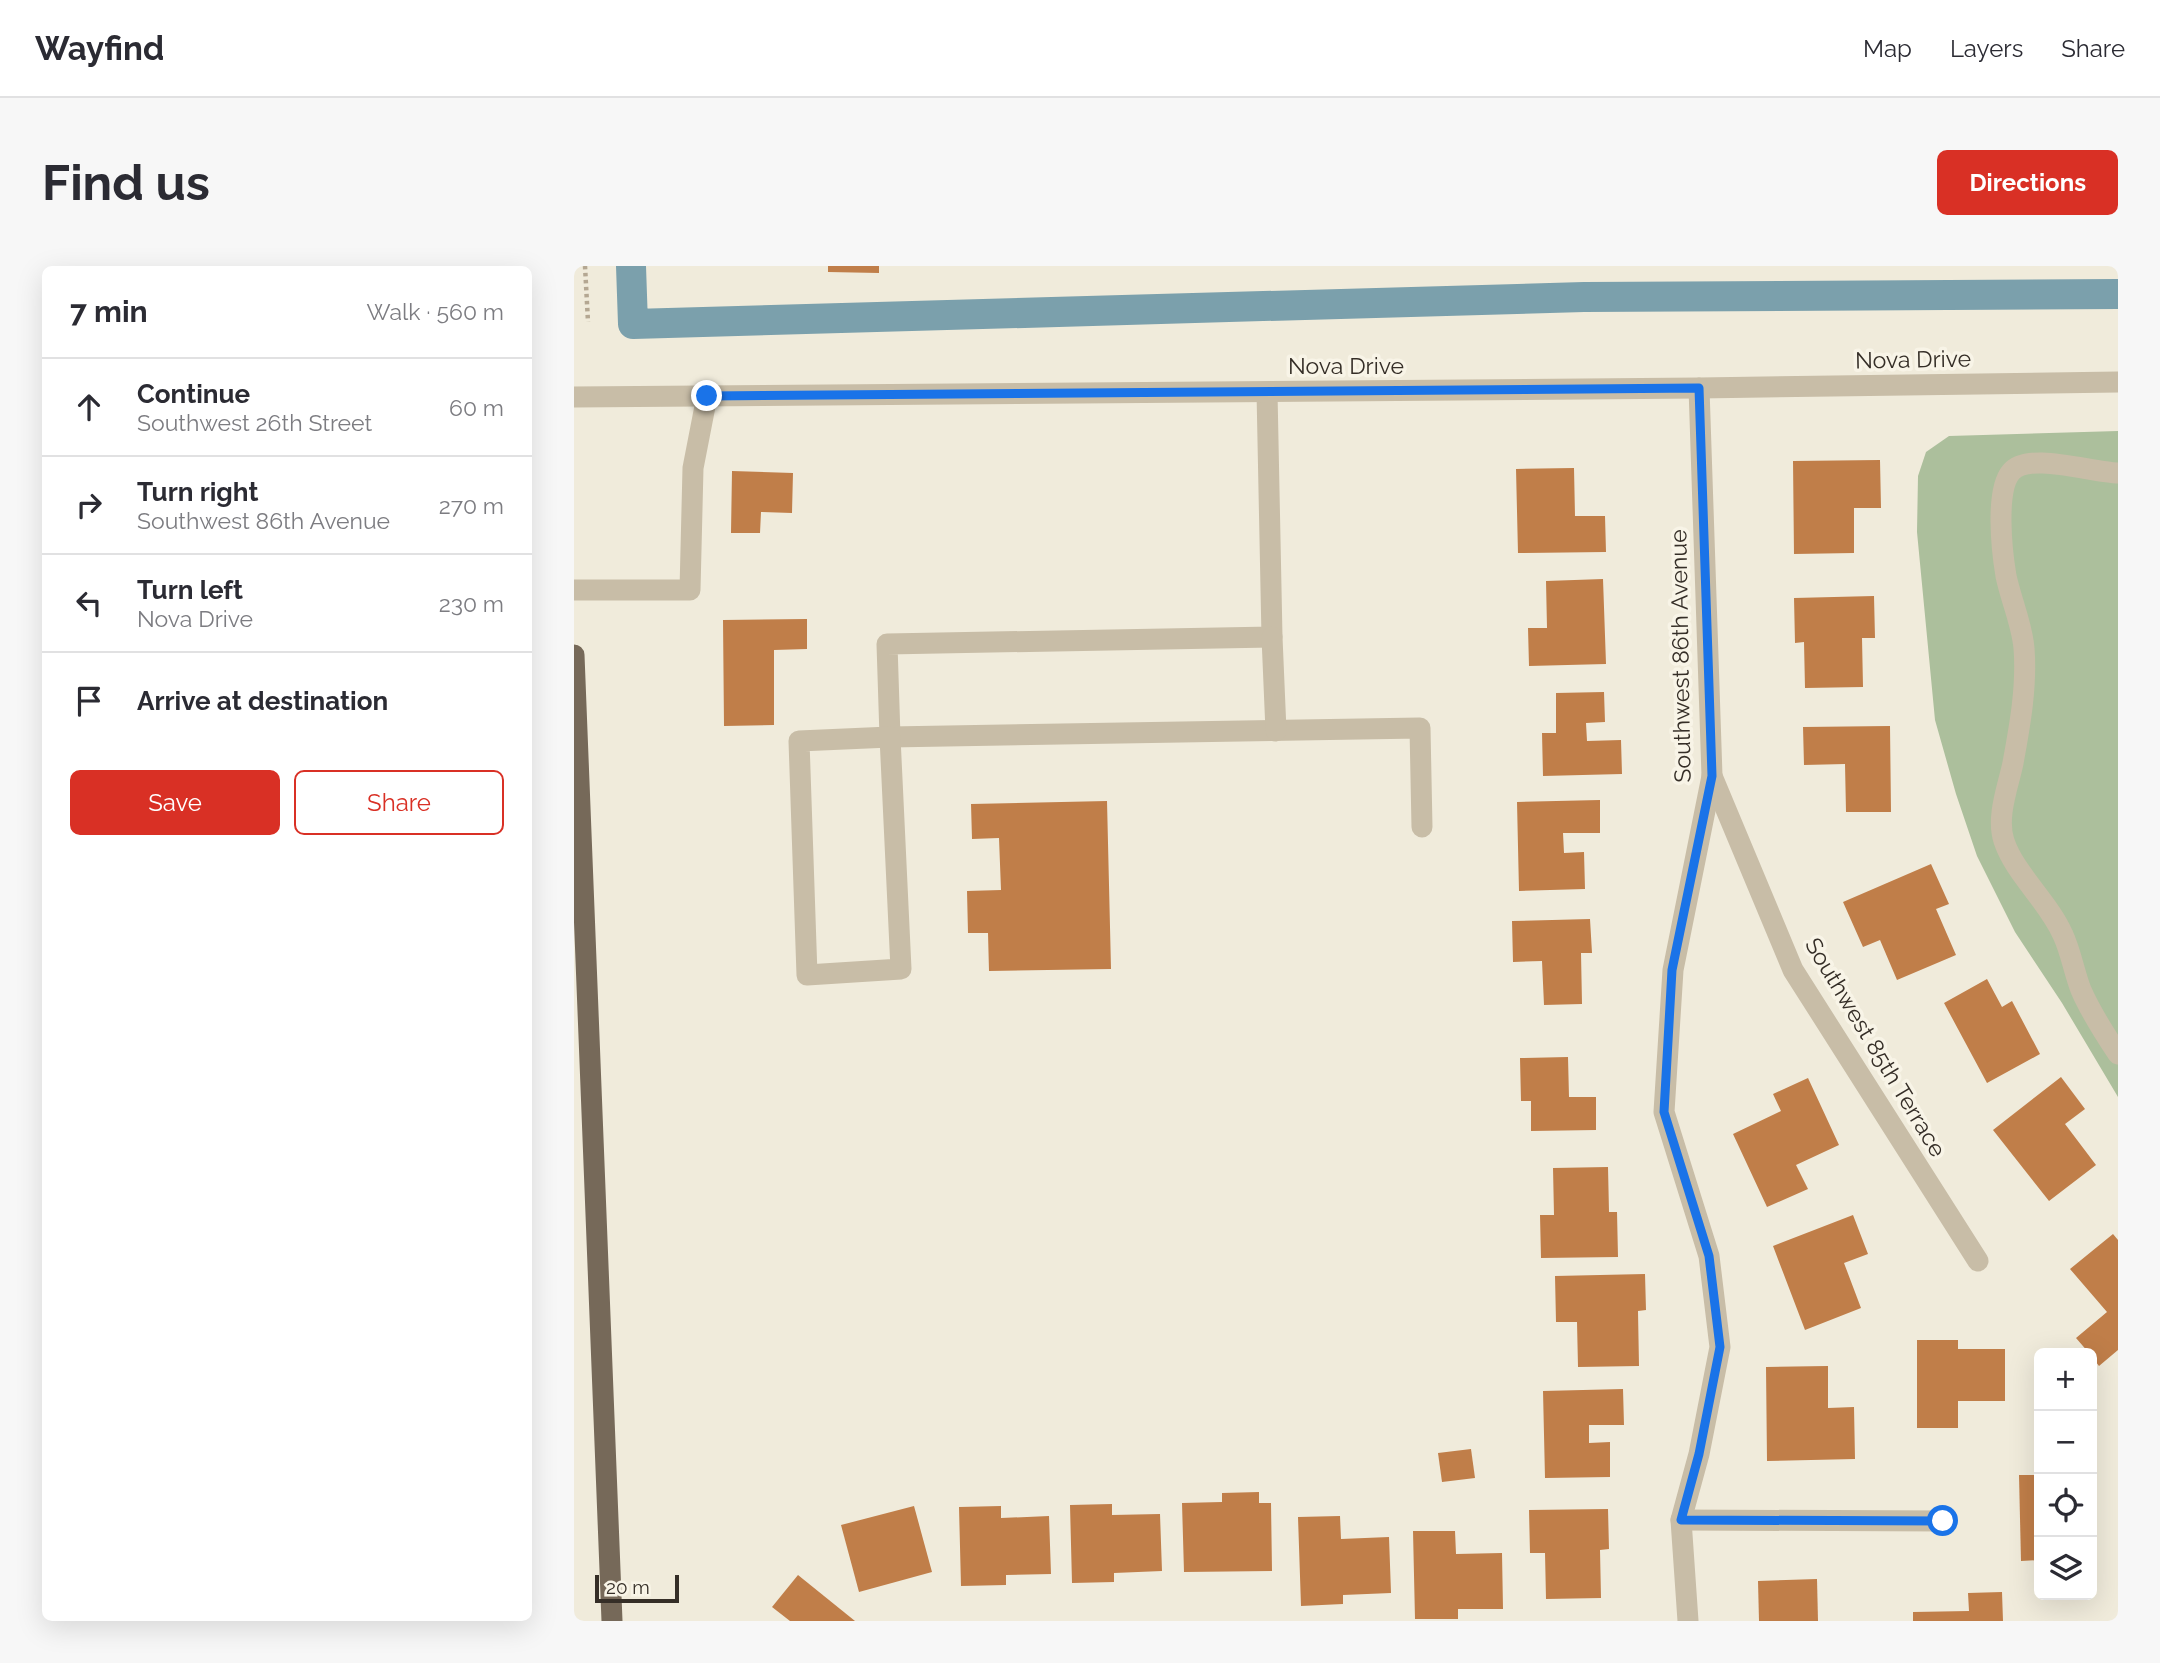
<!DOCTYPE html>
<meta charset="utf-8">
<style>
:root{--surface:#fff;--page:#f7f7f7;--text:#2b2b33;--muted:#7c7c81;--line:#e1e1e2;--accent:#d93025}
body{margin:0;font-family:Raleway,sans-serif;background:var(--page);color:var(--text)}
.controls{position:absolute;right:21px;bottom:21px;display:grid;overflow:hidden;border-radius:10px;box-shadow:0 7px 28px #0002}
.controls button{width:63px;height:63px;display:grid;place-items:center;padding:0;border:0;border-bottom:2px solid var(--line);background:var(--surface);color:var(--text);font:35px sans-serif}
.scale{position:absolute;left:21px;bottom:18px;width:84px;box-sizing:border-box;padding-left:7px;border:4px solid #352e27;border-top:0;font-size:19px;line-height:24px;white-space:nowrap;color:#352e27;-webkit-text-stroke:5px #f8f4e7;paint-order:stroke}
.stop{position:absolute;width:21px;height:21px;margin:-16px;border:5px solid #1a73e8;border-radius:50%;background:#fff}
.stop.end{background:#1a73e8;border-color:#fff;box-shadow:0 2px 7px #0008}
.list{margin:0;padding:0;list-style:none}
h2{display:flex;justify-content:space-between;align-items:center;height:91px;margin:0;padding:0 28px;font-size:30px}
h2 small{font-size:23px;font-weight:400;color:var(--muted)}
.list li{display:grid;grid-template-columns:46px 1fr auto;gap:21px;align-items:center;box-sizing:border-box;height:98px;padding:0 28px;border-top:2px solid var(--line)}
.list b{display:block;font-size:26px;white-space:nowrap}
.list p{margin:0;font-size:23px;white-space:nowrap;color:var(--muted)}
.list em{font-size:23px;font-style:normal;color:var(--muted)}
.actions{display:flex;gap:14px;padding:21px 28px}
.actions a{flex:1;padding:16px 0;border:2px solid var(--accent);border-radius:10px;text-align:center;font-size:24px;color:var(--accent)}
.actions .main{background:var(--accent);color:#fff}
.icon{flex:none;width:38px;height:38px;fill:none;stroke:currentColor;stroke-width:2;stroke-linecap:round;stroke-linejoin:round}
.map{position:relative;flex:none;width:1544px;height:1355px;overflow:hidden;border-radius:10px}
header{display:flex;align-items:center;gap:42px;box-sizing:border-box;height:98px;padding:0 35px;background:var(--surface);border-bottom:2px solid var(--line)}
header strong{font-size:33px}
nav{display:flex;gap:38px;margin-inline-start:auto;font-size:24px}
.intro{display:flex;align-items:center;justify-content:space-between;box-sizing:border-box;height:168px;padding:0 42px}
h1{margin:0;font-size:49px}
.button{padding:18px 32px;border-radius:10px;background:var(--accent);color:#fff;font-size:24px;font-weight:700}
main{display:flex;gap:42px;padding:0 42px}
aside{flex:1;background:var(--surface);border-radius:10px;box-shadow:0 7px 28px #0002}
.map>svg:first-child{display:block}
</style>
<header>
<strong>Wayfind</strong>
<nav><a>Map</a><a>Layers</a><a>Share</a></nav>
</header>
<div class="intro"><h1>Find us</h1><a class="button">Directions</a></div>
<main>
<aside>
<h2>7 min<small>Walk · 560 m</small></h2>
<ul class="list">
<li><svg class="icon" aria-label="ahead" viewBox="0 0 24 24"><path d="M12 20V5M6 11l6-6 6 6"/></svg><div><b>Continue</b><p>Southwest 26th Street</p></div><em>60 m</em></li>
<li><svg class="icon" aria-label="right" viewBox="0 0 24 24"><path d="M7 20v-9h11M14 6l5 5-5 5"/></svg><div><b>Turn right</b><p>Southwest 86th Avenue</p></div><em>270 m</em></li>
<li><svg class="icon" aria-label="left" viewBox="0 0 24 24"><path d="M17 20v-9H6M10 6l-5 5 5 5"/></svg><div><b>Turn left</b><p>Nova Drive</p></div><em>230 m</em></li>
<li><svg class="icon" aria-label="arrive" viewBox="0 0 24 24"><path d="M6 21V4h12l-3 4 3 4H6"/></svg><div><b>Arrive at destination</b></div></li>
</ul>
<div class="actions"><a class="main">Save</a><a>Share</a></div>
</aside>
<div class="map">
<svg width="1544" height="1355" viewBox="0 0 1544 1355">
<rect width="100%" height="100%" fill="#f0ebdb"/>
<polygon fill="#acbf9c" points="1544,165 1544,831 1488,737 1441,666 1403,590 1382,528 1361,454 1343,266 1344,210 1352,186 1375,170"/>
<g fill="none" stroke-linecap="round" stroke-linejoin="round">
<polyline stroke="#7ba0ac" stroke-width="30" points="57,0 59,58 1010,31 1544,28"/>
</g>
<g fill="#c07e49">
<polygon points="254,0 305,0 305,7 254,6"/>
<polygon points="1306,194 1307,242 1280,242 1280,287 1220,288 1219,195"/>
<polygon points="1000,202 1001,250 1031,250 1032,286 944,287 942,203"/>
<polygon points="158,205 219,207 218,247 187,246 186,267 157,267"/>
<polygon points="1029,313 1032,398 955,400 954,362 973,362 972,315"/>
<polygon points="1300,330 1301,372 1288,372 1289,421 1231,422 1230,376 1221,377 1220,332"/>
<polygon points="233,353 233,383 200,384 200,459 150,460 149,354"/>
<polygon points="1030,426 1031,456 1012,457 1013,475 1047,474 1048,508 969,510 968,467 982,467 982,427"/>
<polygon points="1316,460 1317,546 1272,546 1271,498 1230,499 1229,461"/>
<polygon points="1026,534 1026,567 989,567 990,587 1010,586 1011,623 945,625 943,536"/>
<polygon points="533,535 537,703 415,705 414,667 394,667 393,625 427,624 425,572 398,573 397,538"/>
<polygon points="1357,598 1375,638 1362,643 1382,689 1323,714 1306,674 1289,681 1269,636"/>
<polygon points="1016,653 1018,687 1007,687 1008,738 970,739 968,695 939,696 938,655"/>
<polygon points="1413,713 1428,741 1438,735 1466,788 1413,817 1370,737"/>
<polygon points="994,791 995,831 1022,831 1022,864 957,865 957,835 947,835 946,792"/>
<polygon points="1487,811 1511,843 1491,858 1522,899 1475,935 1419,864"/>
<polygon points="1234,812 1265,879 1222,899 1234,923 1193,941 1159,868 1207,845 1199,828"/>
<polygon points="1034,901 1035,946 1043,946 1044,991 967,992 966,949 980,949 979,902"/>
<polygon points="1279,949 1294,988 1270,997 1287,1042 1231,1064 1199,980"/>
<polygon points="1539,968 1544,974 1544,1084 1525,1100 1518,1091 1518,1087 1515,1087 1502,1072 1533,1046 1496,1003"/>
<polygon points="1071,1008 1072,1044 1064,1045 1065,1100 1004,1101 1003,1056 982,1056 981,1010"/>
<polygon points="1343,1074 1384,1074 1384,1083 1431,1083 1431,1135 1384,1135 1384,1162 1343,1162"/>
<polygon points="1254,1100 1254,1142 1280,1141 1281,1193 1193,1195 1192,1101"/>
<polygon points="1049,1123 1050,1159 1015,1159 1015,1177 1036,1176 1036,1211 971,1212 969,1125"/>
<polygon points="897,1183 901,1212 868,1216 864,1187"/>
<polygon points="1518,1208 1520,1208 1521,1246 1518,1246"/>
<polygon points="1445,1209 1465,1209 1465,1294 1447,1295"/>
<polygon points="685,1226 685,1237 697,1237 698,1305 610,1306 608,1237 648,1236 648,1227"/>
<polygon points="538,1238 538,1249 586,1248 588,1305 540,1307 540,1316 498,1317 496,1239"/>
<polygon points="340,1240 358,1306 285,1326 267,1259"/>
<polygon points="427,1240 427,1252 475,1250 477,1308 432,1309 432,1319 387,1320 385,1241"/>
<polygon points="1034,1243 1035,1283 1026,1284 1027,1332 972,1333 971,1287 956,1287 955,1244"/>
<polygon points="766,1250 767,1273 815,1271 817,1327 769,1329 769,1338 727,1340 724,1251"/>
<polygon points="839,1265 881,1265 882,1288 928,1287 929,1343 884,1343 884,1353 841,1353"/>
<polygon points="224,1309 281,1355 216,1355 198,1341"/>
<polygon points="1243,1313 1244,1355 1185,1355 1184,1315"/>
<polygon points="1428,1326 1429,1355 1339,1355 1339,1346 1395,1345 1394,1327"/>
</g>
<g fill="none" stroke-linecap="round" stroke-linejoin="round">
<polyline stroke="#b4a792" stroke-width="4.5" stroke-dasharray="3.5 3.5" stroke-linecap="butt" points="11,0 14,56"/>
<g stroke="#c8bda7" stroke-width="21">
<polyline points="693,126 698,371 313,378 316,471 846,462 848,561"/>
<polyline points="0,131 1125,122 1544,116"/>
<path d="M1544 207C1518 207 1455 185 1437 206 1421 225 1428 286 1432 310 1437 334 1448 358 1450 382 1453 420 1446 459 1439 497 1434 521 1422 551 1430 575 1441 608 1474 635 1489 669 1497 686 1500 706 1507 724 1517 747 1530 767 1544 788"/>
<polyline points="0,324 116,324 119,202 133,130"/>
<polyline points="698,371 702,465"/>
<polygon points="316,471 327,703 233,709 225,475"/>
<polyline points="1138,510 1219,704 1404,995"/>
<polyline points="1107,1254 1369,1255"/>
<polyline points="1114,1355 1107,1254 1125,1188 1146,1081 1135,990 1090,846 1099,704 1138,510 1125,122"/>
</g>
<polyline stroke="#766959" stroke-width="21" points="0,389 38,1355"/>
</g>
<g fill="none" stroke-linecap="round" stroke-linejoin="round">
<polyline stroke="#1a73e8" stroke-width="9" points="133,130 1125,122 1138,510 1098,704 1090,846 1135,990 1146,1081 1125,1188 1107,1254 1369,1255"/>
</g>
<g text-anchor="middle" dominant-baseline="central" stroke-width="7" stroke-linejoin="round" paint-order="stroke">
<g font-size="23" fill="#352e27" stroke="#f8f4e7">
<text transform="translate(1339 93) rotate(-1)">Nova Drive</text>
<text x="772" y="99">Nova Drive</text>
<text transform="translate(1106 390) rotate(-91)">Southwest 86th Avenue</text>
<text transform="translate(1302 781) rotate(59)">Southwest 85th Terrace</text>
</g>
</g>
</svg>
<div class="controls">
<button>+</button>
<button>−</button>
<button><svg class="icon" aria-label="locate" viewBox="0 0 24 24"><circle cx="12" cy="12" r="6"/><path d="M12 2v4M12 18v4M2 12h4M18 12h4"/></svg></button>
<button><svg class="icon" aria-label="layers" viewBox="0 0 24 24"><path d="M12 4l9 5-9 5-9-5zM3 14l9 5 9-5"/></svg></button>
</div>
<div class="scale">20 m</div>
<div class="stop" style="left:1369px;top:1255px"></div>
<div class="stop end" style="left:133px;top:130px"></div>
</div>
</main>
